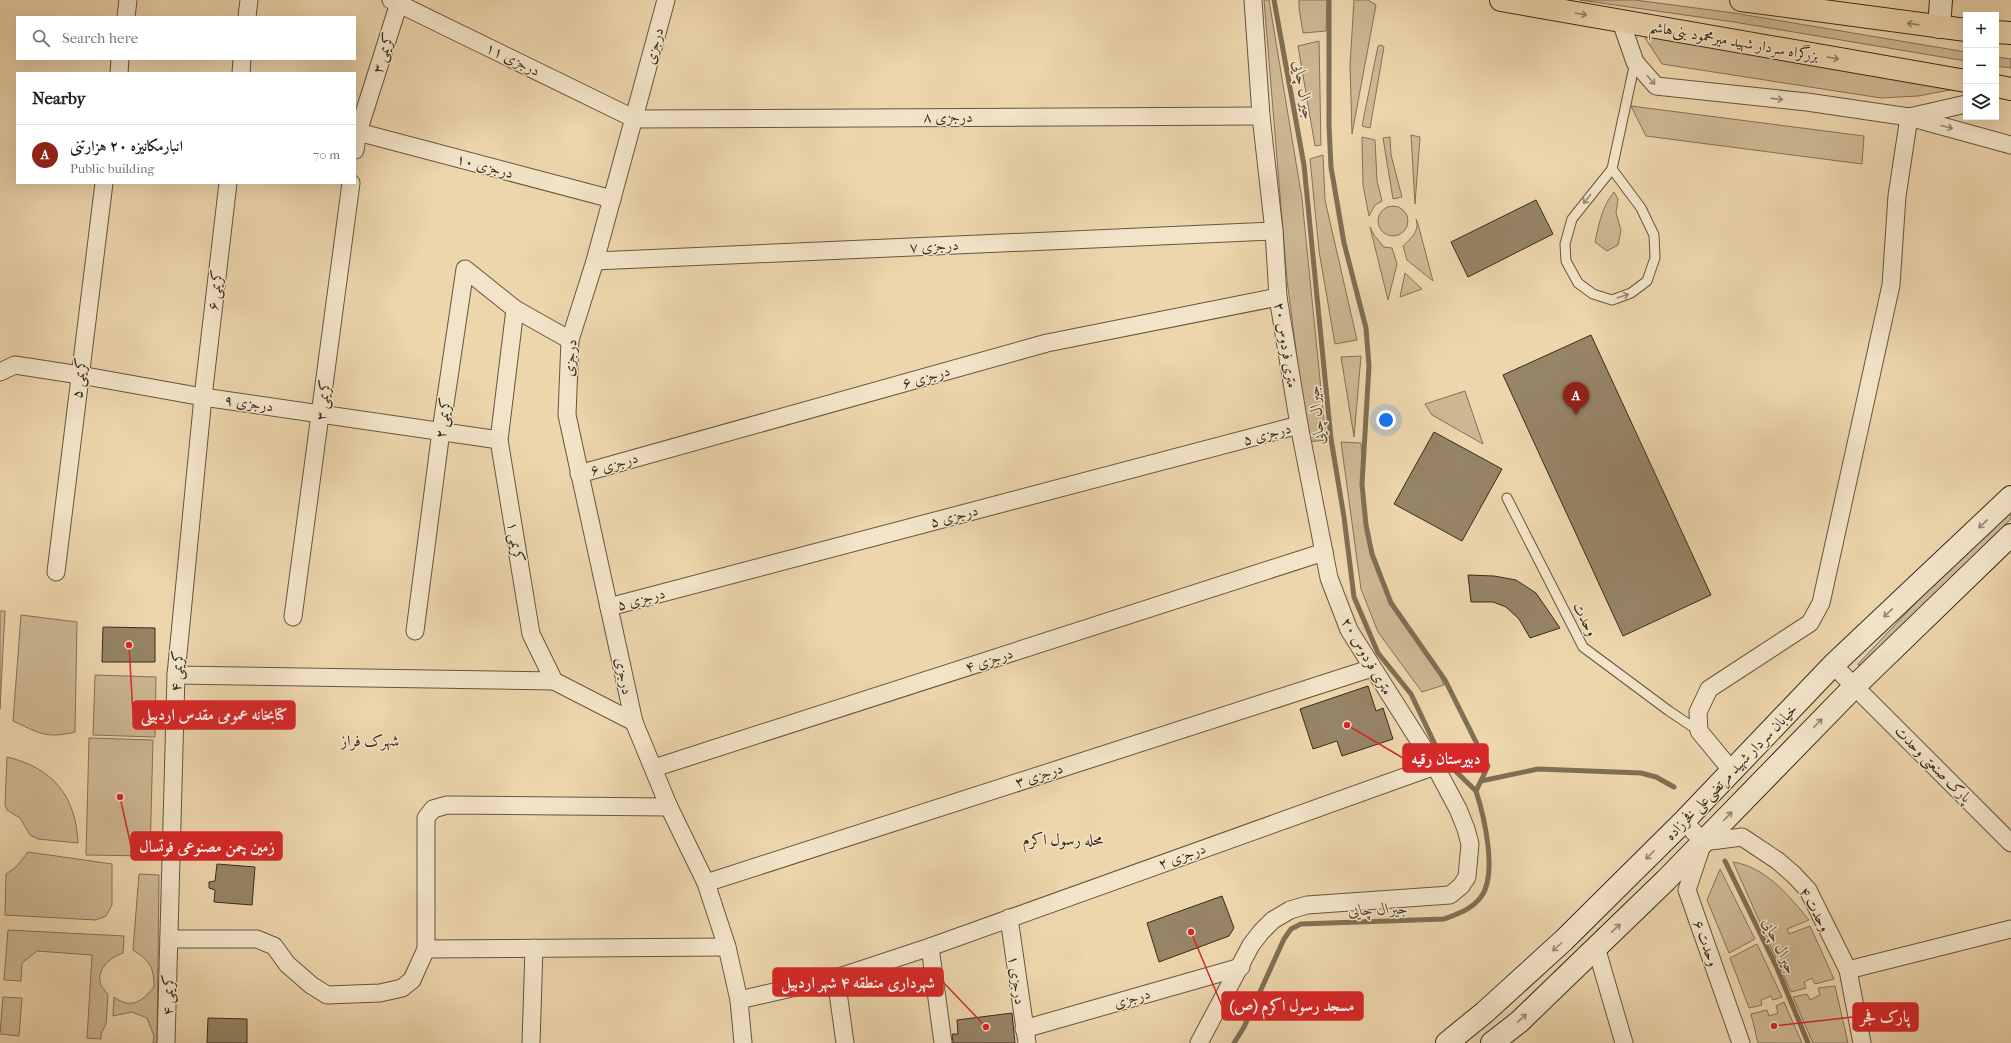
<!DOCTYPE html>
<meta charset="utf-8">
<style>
:root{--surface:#fff;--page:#f2f2f2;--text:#222;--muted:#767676;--line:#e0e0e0;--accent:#8f2418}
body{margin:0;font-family:"IM FELL French Canon",Amiri,serif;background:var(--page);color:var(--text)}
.controls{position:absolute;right:12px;top:12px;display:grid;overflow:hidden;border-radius:0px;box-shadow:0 4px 16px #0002}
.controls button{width:36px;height:36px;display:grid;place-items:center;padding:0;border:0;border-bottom:1px solid var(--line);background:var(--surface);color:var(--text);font:20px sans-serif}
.you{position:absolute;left:1386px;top:420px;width:14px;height:14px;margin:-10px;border:3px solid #fff;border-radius:50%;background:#1a73e8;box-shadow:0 0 0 6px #1a73e833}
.badge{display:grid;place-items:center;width:26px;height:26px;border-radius:50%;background:var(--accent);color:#fff;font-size:13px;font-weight:700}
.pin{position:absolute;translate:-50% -33px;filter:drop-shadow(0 1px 2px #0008)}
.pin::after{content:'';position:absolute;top:21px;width:14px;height:12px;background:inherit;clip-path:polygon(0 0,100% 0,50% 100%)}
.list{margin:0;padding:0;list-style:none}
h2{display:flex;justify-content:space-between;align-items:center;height:52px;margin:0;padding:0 16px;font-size:17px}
h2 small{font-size:13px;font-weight:400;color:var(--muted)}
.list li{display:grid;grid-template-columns:26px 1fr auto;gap:12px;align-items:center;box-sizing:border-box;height:60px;padding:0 16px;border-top:1px solid var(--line)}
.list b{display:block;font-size:15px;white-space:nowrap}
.list p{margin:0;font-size:13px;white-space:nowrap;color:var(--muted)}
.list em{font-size:13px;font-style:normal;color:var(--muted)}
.icon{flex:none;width:22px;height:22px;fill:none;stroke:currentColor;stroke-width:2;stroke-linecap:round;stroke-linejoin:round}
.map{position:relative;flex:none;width:2011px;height:1043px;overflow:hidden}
.search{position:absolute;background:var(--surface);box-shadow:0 4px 16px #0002;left:16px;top:16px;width:340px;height:44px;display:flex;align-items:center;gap:10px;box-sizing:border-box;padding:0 14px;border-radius:0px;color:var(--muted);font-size:15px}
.panel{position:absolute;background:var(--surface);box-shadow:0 4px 16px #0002;left:16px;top:72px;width:340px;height:112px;border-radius:0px}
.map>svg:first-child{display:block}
</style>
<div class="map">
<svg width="2011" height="1043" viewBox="0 0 2011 1043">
<rect width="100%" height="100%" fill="#edd5ac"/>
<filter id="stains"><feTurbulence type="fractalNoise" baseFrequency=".005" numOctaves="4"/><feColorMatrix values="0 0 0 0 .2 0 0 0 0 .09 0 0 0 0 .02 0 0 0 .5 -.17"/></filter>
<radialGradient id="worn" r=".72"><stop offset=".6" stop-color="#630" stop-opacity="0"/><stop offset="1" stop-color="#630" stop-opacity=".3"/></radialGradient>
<g fill="#ceb894" stroke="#837258">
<polygon points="1264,0 1269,0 1302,199 1326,440 1308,442 1287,280"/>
<polygon points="1299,0 1327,0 1326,31 1303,33 1299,8"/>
<polygon points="1354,0 1368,0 1376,5 1352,134 1350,65"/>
<polygon points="1580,0 1635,0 1734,13 1966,52 1966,61 1734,22"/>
<polygon points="1636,24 1966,87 1918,96 1881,98 1662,64"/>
<polygon points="1319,41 1321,145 1315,146 1298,46"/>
<polygon points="1382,45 1384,47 1370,128 1362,126 1378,46"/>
<polygon points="1996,57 2011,59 2011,68 1996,66"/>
<polygon points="1631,106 1864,136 1862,164 1646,136"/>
<polygon points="1411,135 1420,137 1415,204"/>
<polygon points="1362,137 1375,140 1377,181 1382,201 1375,205 1369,216 1363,185"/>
<polygon points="1390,137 1391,155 1402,197 1393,199 1383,138"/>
<polygon points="1323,155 1325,200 1357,340 1335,344 1319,251 1310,159"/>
<path d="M1614 192 1618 199 1616 213 1621 230 1618 245 1607 251 1595 242C1599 224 1602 206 1614 192Z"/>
<circle cx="1393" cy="221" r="15"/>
<path d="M1416 219 1418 224 1433 281 1407 260 1403 246C1411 238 1420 231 1416 219Z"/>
<polygon points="1370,227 1374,235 1384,247 1392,248 1397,264 1388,300"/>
<polygon points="1405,273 1422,289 1400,297"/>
<polygon points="1361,356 1354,437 1341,357"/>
<polygon points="1465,391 1483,444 1432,415 1425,404"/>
<polygon points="1341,442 1361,443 1365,524 1378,574 1392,601 1434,662 1444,685 1422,692 1378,632 1361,589"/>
<polygon points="2011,510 2011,519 1864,665 1858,665 1858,664 1926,592"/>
<polygon points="0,611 5,611 0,709"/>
<path d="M21 615 77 622 75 732C46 739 39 733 13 721Z"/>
<polygon points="95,675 156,677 155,737 93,735"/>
<polygon points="89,738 153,740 150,856 86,855"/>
<path d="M7 757C53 768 76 796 78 843L38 839 30 835 20 818 7 810 5 805Z"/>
<polygon points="28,852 112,864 112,905 106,916 96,920 5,915 6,874 16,867"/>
<path d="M1733 862C1766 867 1789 896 1809 920L1787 929 1789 934 1810 926 1834 979 1815 984 1812 978 1804 982 1806 988 1791 992Z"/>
<polygon points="1720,869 1755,939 1729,953 1707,900"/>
<path d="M139 874 159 875 157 1043H153L154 1036 147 1018 132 1012 113 1016 114 997C132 1010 142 1001 154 987 154 967 150 961 133 950Z"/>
<path d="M8 930 124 936 123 953C104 959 90 979 108 994L106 1024 101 1034V1039L87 1038 92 955 37 951 22 963 21 981 4 980Z"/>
<polygon points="1757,944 1782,997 1773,1000 1771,996 1761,1000 1762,1005 1749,1008 1730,958"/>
<polygon points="1835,986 1848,1043 1813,1043 1793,997 1807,994 1810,1000 1820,995 1818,988"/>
<polygon points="3,997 22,998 19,1036 0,1034"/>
<polygon points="1784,1002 1802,1043 1758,1043 1751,1014 1767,1010 1769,1016 1778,1013 1776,1006"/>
</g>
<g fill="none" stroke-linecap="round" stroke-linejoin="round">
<g stroke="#7f6f55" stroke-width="5">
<polyline points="1274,0 1304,165 1331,439 1344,517 1354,597 1378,653 1411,694 1441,757 1476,791"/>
<polyline points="1481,781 1538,769 1641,773 1656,777 1674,787"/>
<polyline points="1725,861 1777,968 1808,1043"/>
<path d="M1234 1043 1244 1027 1284 939 1291 929 1301 924 1444 919C1457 914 1471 910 1481 897 1498 874 1484 816 1476 791L1488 766 1445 680 1391 603 1372 554 1366 525 1362 484 1369 366 1366 328 1344 243 1331 167 1329 126V0"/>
</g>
</g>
<g fill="#968467" stroke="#382c1d">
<polygon points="1536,200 1553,234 1468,277 1451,242"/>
<polygon points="1591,335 1711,595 1623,636 1503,375"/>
<polygon points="1434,432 1502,469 1462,541 1394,504"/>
<polygon points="1468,575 1494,576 1516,580 1536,593 1560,628 1530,638 1519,619 1506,607 1493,602 1471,602"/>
<polygon points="103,627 155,628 155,662 102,662"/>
<polygon points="1368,686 1376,711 1383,708 1393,739 1342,756 1337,741 1313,749 1300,709"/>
<polygon points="217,864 255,867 252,905 214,902 215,890 209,888 209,882 215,881"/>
<polygon points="1222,896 1234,928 1229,936 1159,962 1147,923"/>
<polygon points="1012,1013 1015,1043 953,1043 952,1034 958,1034 957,1020"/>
<polygon points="208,1018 247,1019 247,1043 207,1043"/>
</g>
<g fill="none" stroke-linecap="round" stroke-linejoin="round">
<g stroke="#655641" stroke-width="11">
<g id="lane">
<polyline points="1612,169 1641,208 1654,235 1655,258 1647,281 1631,293 1612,300 1593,294 1578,283 1566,261 1565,244 1572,219 1612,169 1635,62"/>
<polyline points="1507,498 1583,647 1669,711 1699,731"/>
</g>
</g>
<g stroke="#655641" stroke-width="19">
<g id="street">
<polyline points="391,0 635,119 1261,116"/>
<polyline points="666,0 595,261 570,340 567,415 634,722 669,807 706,883 727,947 739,1000 743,1043"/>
<polyline points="126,17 128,0"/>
<polyline points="247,17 249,0"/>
<polyline points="1621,22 1635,62 1656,86 1807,102 1909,117 2011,145"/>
<polyline points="119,73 120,59"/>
<polyline points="241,73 242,59"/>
<polyline points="358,132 612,199"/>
<polyline points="355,150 358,132 399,3"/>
<polyline points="595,261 1274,231"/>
<polyline points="515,309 499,440 531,634 554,681 634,722"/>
<polyline points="0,372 15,365 80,375 203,397 499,440"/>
<polyline points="579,474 1047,343 1278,297"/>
<polyline points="56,572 104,183"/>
<polyline points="609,607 1299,425"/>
<polyline points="293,617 351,183"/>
<polyline points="415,631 441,431 465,269 515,309 570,340"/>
<polyline points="1833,665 2011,843"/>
<polyline points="176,675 554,681"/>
<polyline points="654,768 1324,552"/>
<polyline points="1732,771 1699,731 1698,712 1709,689 1810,623 1821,603 1891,285 1897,196 1909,117 1966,104"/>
<polyline points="1684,821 1703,842"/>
<polyline points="1703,842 1742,837 1778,861 1794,875 1808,890 1848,970 1862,1043"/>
<polyline points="1702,845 1687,890 1741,1043"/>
<polyline points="706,883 1372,668"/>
<polyline points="1009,918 1027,1043"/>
<polyline points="169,939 257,939 274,946 287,964 311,985 327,995 380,993 402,988 412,980 426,949 426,818 433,809 447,805 669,807"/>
<polyline points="930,947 943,1043"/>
<polyline points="1596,947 1624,1043"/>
<polyline points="426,949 727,947"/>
<polyline points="1848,970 2011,929"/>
<polyline points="836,978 845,1043"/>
<polyline points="739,1000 836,978 930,947 1435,766"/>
<polyline points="1024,1029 1241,967"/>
<polyline points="166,1043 176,675 203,397 228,183"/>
<polyline points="531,1043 534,948"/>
<polyline points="1199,1043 1251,945 1261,932 1273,920 1290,910 1307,905 1450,895 1461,886 1467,877 1470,844 1466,829 1458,809 1435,766 1349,630 1329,578 1299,425 1278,297 1274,231 1261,116 1253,0"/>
</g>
</g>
<g stroke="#382c1d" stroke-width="24">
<g id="secondary">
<polyline points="1939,27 1941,0"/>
<polyline points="1447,1043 1485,1012 1564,940 1684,821 1833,665 2011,497"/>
<polyline points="1492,1043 1519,1022 1666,880 1855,686 2011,535"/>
</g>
</g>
<g stroke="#382c1d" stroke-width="24">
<g id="highway">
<polyline points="1501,0 1966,81"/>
<polyline points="1741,0 1966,30"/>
<polyline points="1996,32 2011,33"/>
<polyline points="1996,86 2011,89"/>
</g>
</g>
<use href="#lane" stroke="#f3e4c9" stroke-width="9"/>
<use href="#street" stroke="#f3e4c9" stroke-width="17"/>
<use href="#secondary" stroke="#f3e4c9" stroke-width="22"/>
<use href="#highway" stroke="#edd5ac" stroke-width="22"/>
</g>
<defs><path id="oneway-shaft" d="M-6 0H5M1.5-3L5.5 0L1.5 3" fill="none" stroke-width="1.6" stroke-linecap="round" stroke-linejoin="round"/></defs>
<g stroke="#928064">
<use href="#oneway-shaft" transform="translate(1581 14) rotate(10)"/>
<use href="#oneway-shaft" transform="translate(1913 24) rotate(-172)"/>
<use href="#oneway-shaft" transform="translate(1833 58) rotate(10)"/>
</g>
<g stroke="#968873">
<use href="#oneway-shaft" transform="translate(1651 80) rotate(48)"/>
<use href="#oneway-shaft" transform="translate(1777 99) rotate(6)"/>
<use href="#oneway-shaft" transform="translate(1947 127) rotate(15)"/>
<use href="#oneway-shaft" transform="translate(1587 199) rotate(129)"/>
<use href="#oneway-shaft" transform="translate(1623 296) rotate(-18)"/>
<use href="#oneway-shaft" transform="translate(1983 524) rotate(137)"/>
<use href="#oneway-shaft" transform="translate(1888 613) rotate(137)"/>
<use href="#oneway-shaft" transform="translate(1818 723) rotate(-46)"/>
<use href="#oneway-shaft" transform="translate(1728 816) rotate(-46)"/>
<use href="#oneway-shaft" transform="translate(1650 855) rotate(135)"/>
<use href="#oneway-shaft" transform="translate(1616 928) rotate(-44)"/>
<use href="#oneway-shaft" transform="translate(1557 947) rotate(138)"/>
<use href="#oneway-shaft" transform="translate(1522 1018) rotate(-43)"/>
</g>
<g text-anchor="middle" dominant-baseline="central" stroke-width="3" stroke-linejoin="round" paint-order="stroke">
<g font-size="15" fill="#382c1d" stroke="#f3e4c9">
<text transform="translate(1734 41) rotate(10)">بزرگراه سردار شهید میرمحمود بنی‌هاشم</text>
<text transform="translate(654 46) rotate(-76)">درجزی</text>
<text transform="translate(383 53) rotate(-72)">کریمی ۳</text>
<text transform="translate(513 59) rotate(26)">درجزی ۱۱</text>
<text x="948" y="117">درجزی ۸</text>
<text transform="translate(485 166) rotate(15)">درجزی ۱۰</text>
<text transform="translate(934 246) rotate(-3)">درجزی ۷</text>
<text transform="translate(215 290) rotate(-83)">کریمی ۶</text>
<text transform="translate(1286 345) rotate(81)">۲۰ متری فردوس</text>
<text transform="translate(570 358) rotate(-85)">درجزی</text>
<text transform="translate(926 377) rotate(-16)">درجزی ۶</text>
<text transform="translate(79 378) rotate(-83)">کریمی ۵</text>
<text transform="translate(323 400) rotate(-83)">کریمی ۳</text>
<text transform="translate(249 403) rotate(8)">درجزی ۹</text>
<text transform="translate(443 418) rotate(-82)">کریمی ۲</text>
<text transform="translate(1267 434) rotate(-15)">درجزی ۵</text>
<text transform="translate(614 464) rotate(-16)">درجزی ۶</text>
<text transform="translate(954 516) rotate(-15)">درجزی ۵</text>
<text transform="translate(516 542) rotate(81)">کریمی ۱</text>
<text transform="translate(641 599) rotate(-15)">درجزی ۵</text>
<text transform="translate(1585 619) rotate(62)">وحدت</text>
<text transform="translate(1367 656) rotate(60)">۲۰ متری فردوس</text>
<text transform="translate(989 660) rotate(-18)">درجزی ۴</text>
<text transform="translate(177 671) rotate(-86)">کریمی ۴</text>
<text transform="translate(624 676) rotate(78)">درجزی</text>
<text transform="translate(1933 764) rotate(45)">پارک صنعتی وحدت</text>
<text transform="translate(1731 772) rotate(-46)">خیابان سردار شهید مرتضی‌علی فخرزاده</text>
<text transform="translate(1039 775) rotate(-18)">درجزی ۳</text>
<text transform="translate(1182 856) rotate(-20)">درجزی ۲</text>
<text transform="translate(1815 909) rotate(61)">وحدت ۴</text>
<text transform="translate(1706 943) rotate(70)">وحدت ۶</text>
<text transform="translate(1017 980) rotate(82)">درجزی ۱</text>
<text transform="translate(168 995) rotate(-89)">کریمی ۴</text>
<text transform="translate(1132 998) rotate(-16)">درجزی</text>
</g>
<g font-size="16" font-style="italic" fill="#564834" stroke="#f3e4c9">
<text transform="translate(1304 90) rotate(80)">جیرال چایی</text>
<text transform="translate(1316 415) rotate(-96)">جیرال چایی</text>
<text transform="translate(1378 909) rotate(-2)">جیرال چایی</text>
<text transform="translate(1780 946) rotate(65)">جیرال چایی</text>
</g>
<g font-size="16" fill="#382c1d" stroke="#f3e4c9">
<text x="370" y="740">شهرک فراز</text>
<text x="1063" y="839">محله رسول اکرم</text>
</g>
</g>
<path fill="none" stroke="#d62828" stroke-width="1.5" d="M129 645L133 715M1347 725L1403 758M120 797L131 846M986 1027L943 982M1191 932L1222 1006M1774 1026L1853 1017"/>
<g fill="#d62828" stroke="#f3e4c9" stroke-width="1.5">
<circle cx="129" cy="645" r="4"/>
<circle cx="1347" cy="725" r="4"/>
<circle cx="120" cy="797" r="4"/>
<circle cx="986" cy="1027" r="4"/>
<circle cx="1191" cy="932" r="4"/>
<circle cx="1774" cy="1026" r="4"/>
</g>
<g fill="#d62828" stroke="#d62828" stroke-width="1.5">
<rect x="133" y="701" width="162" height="28" rx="4"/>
<rect x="1403" y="744" width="85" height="28" rx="4"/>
<rect x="131" y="832" width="151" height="28" rx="4"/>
<rect x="773" y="968" width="170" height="28" rx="4"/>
<rect x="1222" y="992" width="141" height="28" rx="4"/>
<rect x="1853" y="1003" width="65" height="28" rx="4"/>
</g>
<g font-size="16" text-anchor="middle" font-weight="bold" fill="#fff">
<text x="214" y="720">کتابخانه عمومی مقدس اردبیلی</text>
<text x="1446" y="764">دبیرستان رقیه</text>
<text x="207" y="852">زمین چمن مصنوعی فوتسال</text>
<text x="858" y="988">شهرداری منطقه ۴ شهر اردبیل</text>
<text x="1292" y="1011">مسجد رسول اکرم (ص)</text>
<text x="1885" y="1022">پارک فجر</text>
</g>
<rect width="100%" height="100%" filter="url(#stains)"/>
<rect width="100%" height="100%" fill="url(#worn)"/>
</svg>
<div class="controls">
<button>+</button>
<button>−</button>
<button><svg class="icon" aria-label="layers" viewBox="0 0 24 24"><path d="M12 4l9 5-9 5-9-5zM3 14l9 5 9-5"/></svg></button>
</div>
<div class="you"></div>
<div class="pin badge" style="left:1576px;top:415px">A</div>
<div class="search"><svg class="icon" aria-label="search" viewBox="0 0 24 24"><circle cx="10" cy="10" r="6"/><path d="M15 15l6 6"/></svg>Search here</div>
<section class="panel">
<h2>Nearby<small></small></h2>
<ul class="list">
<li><span class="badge">A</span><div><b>انبارمکانیزه ۲۰ هزارتنی</b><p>Public building</p></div><em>70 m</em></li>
</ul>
</section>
</div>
